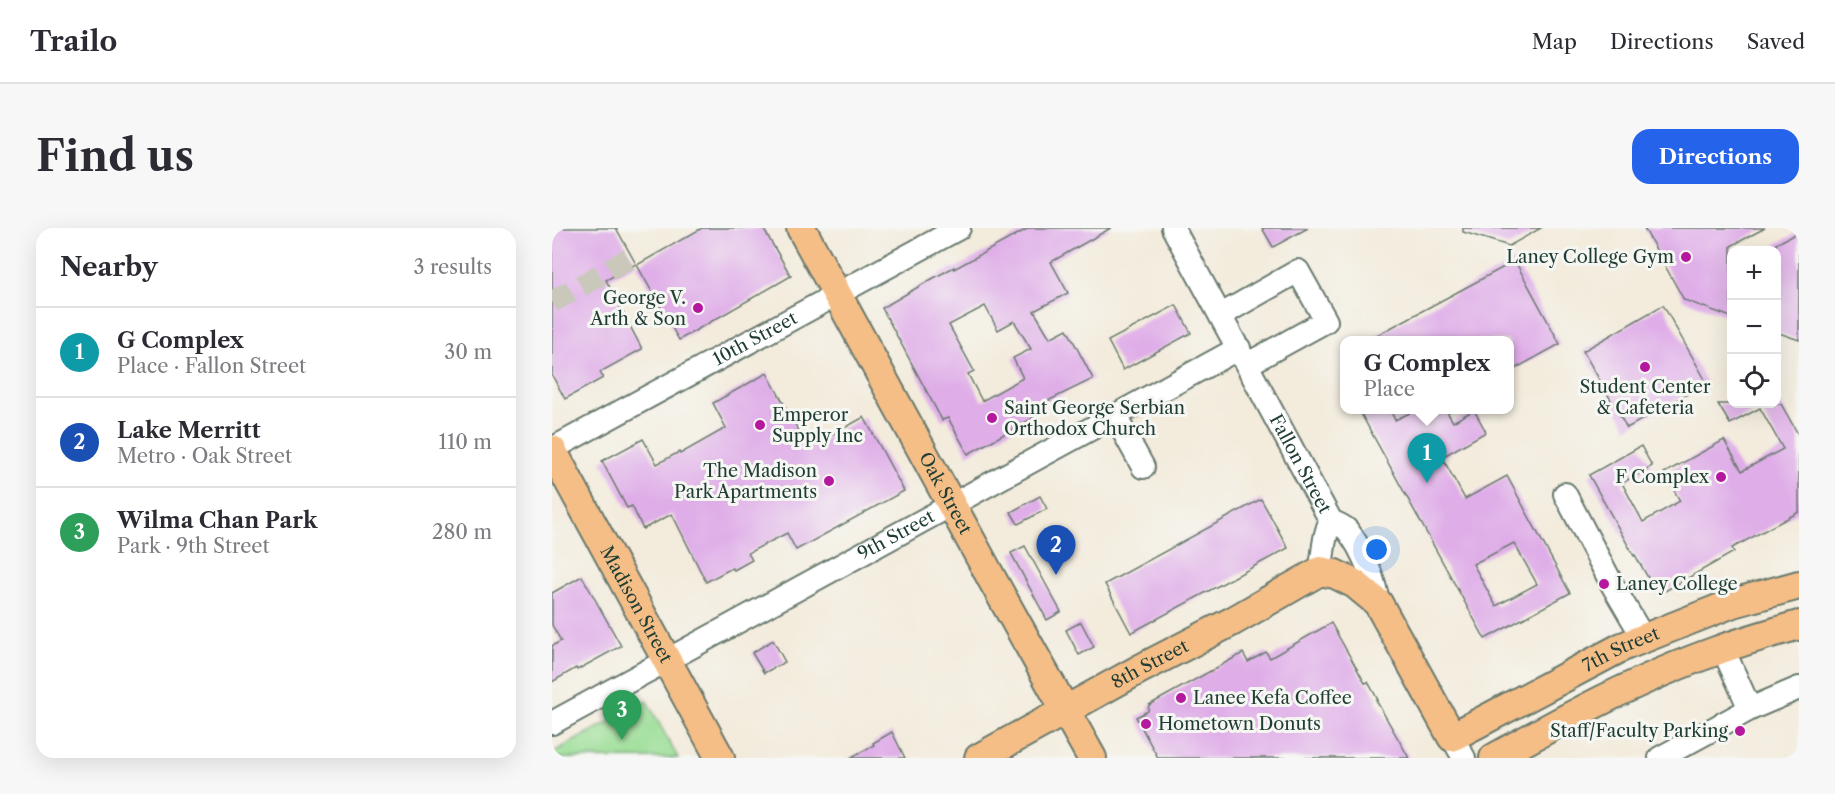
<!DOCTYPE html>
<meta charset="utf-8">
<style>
:root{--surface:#fff;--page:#f7f7f7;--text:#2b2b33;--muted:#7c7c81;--line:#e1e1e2;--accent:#2563eb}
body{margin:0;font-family:"Libre Caslon Text",serif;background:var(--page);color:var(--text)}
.controls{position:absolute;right:18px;top:18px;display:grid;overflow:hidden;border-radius:12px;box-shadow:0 6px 24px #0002}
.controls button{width:54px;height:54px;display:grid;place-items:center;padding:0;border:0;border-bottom:2px solid var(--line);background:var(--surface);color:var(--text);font:30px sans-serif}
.you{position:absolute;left:825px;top:322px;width:21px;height:21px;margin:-15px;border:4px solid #fff;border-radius:50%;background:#1a73e8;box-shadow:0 0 0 9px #1a73e833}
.badge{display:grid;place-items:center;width:39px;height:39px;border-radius:50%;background:var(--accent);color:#fff;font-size:20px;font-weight:700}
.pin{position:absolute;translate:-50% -50px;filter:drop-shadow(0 2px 3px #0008)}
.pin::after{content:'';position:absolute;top:32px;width:21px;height:18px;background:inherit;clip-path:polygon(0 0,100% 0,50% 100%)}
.popup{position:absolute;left:788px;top:108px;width:174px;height:78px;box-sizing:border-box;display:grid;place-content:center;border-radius:12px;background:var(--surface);filter:drop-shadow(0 2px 4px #0005);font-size:20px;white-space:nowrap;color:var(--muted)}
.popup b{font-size:22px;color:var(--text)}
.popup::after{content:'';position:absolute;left:50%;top:100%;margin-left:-12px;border:12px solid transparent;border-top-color:var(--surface)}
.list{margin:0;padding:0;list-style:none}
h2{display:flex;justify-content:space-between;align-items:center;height:78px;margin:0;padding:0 24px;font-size:26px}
h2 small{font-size:20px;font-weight:400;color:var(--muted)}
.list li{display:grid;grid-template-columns:39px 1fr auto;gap:18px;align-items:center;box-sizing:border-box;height:90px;padding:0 24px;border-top:2px solid var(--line)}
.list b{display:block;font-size:22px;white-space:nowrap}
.list p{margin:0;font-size:20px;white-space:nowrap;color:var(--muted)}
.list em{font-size:20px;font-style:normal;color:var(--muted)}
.icon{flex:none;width:33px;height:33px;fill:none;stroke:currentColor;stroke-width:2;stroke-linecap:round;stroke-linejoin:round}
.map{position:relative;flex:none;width:1247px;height:530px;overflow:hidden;border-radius:18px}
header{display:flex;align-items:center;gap:36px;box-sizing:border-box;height:84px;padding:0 30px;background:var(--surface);border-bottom:2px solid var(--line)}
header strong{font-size:28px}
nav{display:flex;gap:33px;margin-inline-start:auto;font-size:21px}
.intro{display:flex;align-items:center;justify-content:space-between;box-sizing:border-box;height:144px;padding:0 36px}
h1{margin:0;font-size:42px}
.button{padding:15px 27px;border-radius:18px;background:var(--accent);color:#fff;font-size:21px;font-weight:700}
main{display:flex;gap:36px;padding:0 36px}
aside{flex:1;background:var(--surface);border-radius:18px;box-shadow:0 6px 24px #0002}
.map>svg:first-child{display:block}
</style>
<header>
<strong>Trailo</strong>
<nav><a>Map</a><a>Directions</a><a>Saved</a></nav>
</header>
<div class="intro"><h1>Find us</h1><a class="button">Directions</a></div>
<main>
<aside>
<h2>Nearby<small>3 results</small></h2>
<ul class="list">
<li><span class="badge" style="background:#0f9aa8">1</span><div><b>G Complex</b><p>Place · Fallon Street</p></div><em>30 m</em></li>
<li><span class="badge" style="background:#1a4fb4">2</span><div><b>Lake Merritt</b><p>Metro · Oak Street</p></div><em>110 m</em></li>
<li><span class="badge" style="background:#2e9e5b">3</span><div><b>Wilma Chan Park</b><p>Park · 9th Street</p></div><em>280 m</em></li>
</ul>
</aside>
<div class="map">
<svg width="1247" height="530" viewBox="0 0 1247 530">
<rect width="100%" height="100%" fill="#f6f6f2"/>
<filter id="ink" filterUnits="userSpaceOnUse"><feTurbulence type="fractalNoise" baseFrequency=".0167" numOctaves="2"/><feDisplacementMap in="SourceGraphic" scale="12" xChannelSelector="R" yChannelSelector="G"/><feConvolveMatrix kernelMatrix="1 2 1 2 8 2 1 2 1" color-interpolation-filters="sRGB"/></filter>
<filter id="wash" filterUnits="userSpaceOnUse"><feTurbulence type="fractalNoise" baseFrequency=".008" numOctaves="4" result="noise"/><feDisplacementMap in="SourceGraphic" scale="24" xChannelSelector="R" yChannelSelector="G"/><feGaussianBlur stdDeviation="1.35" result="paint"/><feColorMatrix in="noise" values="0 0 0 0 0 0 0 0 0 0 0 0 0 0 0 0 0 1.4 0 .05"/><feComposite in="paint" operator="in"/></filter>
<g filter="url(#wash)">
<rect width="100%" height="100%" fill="#f3ebdb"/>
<polygon fill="#9bde96" stroke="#5d8e65" stroke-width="1.5" points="95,473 126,530 0,530 0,525"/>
<g id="blocks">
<g fill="#dfade8" fill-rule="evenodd">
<polygon points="0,0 64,0 84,36 54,52 90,121 48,144 51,150 13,171 0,147"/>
<polygon points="150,0 211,0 239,48 127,112 85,37"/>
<path d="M477 0H559L499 34 516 65 482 83 498 110 515 101 541 151 479 181 483 189 416 226 396 190 390 192 330 80 378 52 402 39V41ZM433 78 446 102 462 93 479 121 461 130 471 150 430 173 416 146 422 143 397 97Z"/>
<polygon points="710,0 756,0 721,19"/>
<polygon points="911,0 989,0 957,18 911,4"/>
<polygon points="1092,0 1213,0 1179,18 1179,89 1132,72"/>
<polygon points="1247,4 1247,112 1224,104 1224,16"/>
<polygon points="963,33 1008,116 957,144 957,112 816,112"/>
<polygon points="624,77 639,105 571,142 556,113"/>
<polygon points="1111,77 1155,155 1075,200 1031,123"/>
<polygon points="215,145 256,220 312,189 352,263 244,322 235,305 196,325 200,332 182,342 180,340 154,354 120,286 91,301 80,278 75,280 50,233 91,211 105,236 127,224 128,226 174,200 161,175"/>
<polygon points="1166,176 1229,176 1247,208 1247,284 1180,320 1182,324 1106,367 1083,327 1082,328 1037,247 1089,218 1100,238 1070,255 1091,294 1128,273 1112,245 1172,212 1190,243 1231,221 1208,180 1178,196"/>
<path d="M807 182H838L843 192 864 182H894L901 194 922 182 934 204 890 229 913 271 955 248 1018 365 933 411ZM962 315 985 356 944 378 921 336Z"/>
<polygon points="488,268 495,281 466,296 459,284"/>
<polygon points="709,271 736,320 579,405 553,356"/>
<polygon points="473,318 509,384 495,392 459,325"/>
<polygon points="30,348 69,418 25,442 24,440 0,454 0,418 9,413 0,397 0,365"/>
<polygon points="529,394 542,419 527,427 514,402"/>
<polygon points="779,395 813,455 816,454 826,472 824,472 857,530 606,530 584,489 596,483 597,477 691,425 696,434 714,424 718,430"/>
<polygon points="221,412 233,434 212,445 200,425"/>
<polygon points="340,504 353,530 298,530 322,517 321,515"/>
</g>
</g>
</g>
<g filter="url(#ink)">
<use href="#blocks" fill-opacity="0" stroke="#697a6e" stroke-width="1.5"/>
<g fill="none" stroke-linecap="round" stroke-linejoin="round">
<polyline stroke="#c9c8ba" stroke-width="22" stroke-dasharray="22 11" stroke-linecap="butt" points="0,74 80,29"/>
<g stroke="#697a6e" stroke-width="26">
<g id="minor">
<path id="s1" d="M621 0 779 293C785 296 792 298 796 303 810 321 823 352 826 375"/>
<polyline points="669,87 746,43 774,93 696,136"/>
<polyline points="563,188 591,239"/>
<path id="s2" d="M0 221 407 0"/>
<polyline points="1013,266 1061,358 1092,411"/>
<path d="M768 343C772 326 771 307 779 293"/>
<polyline points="1171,421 1198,481"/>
<path id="s3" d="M0 495 687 120"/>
<polyline points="900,509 912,530"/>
<polyline points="1108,530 1198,481 1247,460"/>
</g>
</g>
<g stroke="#697a6e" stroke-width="32">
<g id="major">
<path id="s4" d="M249 0 441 353 540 530"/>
<path id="s5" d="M0 222 168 530"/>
<path id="s6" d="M427 530 588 441 681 393 768 343 783 346 803 356 826 375 900 509 1070 419 1181 375 1247 357"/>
<path d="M942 530C1014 490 1087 450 1164 423 1191 413 1219 405 1247 397"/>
</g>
</g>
<use href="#minor" stroke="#fff" stroke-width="22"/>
<use href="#major" stroke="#f6be87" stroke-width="28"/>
</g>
</g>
<g fill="#b5179e" stroke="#f6f6f2" stroke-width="2">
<circle cx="1134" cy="29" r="6"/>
<circle cx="146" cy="80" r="6"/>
<circle cx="1093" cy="139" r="6"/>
<circle cx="440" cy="190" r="6"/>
<circle cx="208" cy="197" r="6"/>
<circle cx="1169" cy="249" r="6"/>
<circle cx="277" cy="253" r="6"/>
<circle cx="1052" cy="356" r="6"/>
<circle cx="629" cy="470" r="6"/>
<circle cx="594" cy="496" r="6"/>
<circle cx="1188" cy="503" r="6"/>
</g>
<g text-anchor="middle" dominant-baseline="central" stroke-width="6" stroke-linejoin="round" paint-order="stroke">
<g font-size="18" fill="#1f3d34" stroke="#f6f6f2" text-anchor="end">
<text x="1122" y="29">Laney College Gym</text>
<text x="134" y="70">George V.<tspan x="134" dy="21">Arth &amp; Son</tspan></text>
<text x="1093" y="159" text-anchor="middle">Student Center<tspan x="1093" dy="21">&amp; Cafeteria</tspan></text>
<text x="452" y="180" text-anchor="start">Saint George Serbian<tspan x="452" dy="21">Orthodox Church</tspan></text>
<text x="220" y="187" text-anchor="start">Emperor<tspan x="220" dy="21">Supply Inc</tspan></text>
<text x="265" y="243">The Madison<tspan x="265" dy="21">Park Apartments</tspan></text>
<text x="1157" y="249">F Complex</text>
<text x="1064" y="356" text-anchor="start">Laney College</text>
<text x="641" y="470" text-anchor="start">Lanee Kefa Coffee</text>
<text x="606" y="496" text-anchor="start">Hometown Donuts</text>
<text x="1176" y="503">Staff/Faculty Parking</text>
</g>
<g font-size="18" fill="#1f3d34" stroke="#f6f6f2">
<text stroke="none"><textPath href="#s2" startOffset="231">10th Street</textPath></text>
<text stroke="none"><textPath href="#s1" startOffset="268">Fallon Street</textPath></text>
<text stroke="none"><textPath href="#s4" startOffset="302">Oak Street</textPath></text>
<text stroke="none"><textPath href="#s3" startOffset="392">9th Street</textPath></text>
<text stroke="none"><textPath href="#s5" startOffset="176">Madison Street</textPath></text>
<text stroke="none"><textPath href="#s6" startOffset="800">7th Street</textPath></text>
<text stroke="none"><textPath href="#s6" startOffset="195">8th Street</textPath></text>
</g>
</g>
</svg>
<div class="controls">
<button>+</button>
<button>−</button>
<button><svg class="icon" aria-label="locate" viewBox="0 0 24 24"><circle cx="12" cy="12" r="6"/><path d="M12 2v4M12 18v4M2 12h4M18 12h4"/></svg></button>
</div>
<div class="you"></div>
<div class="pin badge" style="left:875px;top:255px;background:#0f9aa8">1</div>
<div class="popup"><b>G Complex</b>Place</div>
<div class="pin badge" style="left:504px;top:347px;background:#1a4fb4">2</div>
<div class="pin badge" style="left:70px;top:512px;background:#2e9e5b">3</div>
</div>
</main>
